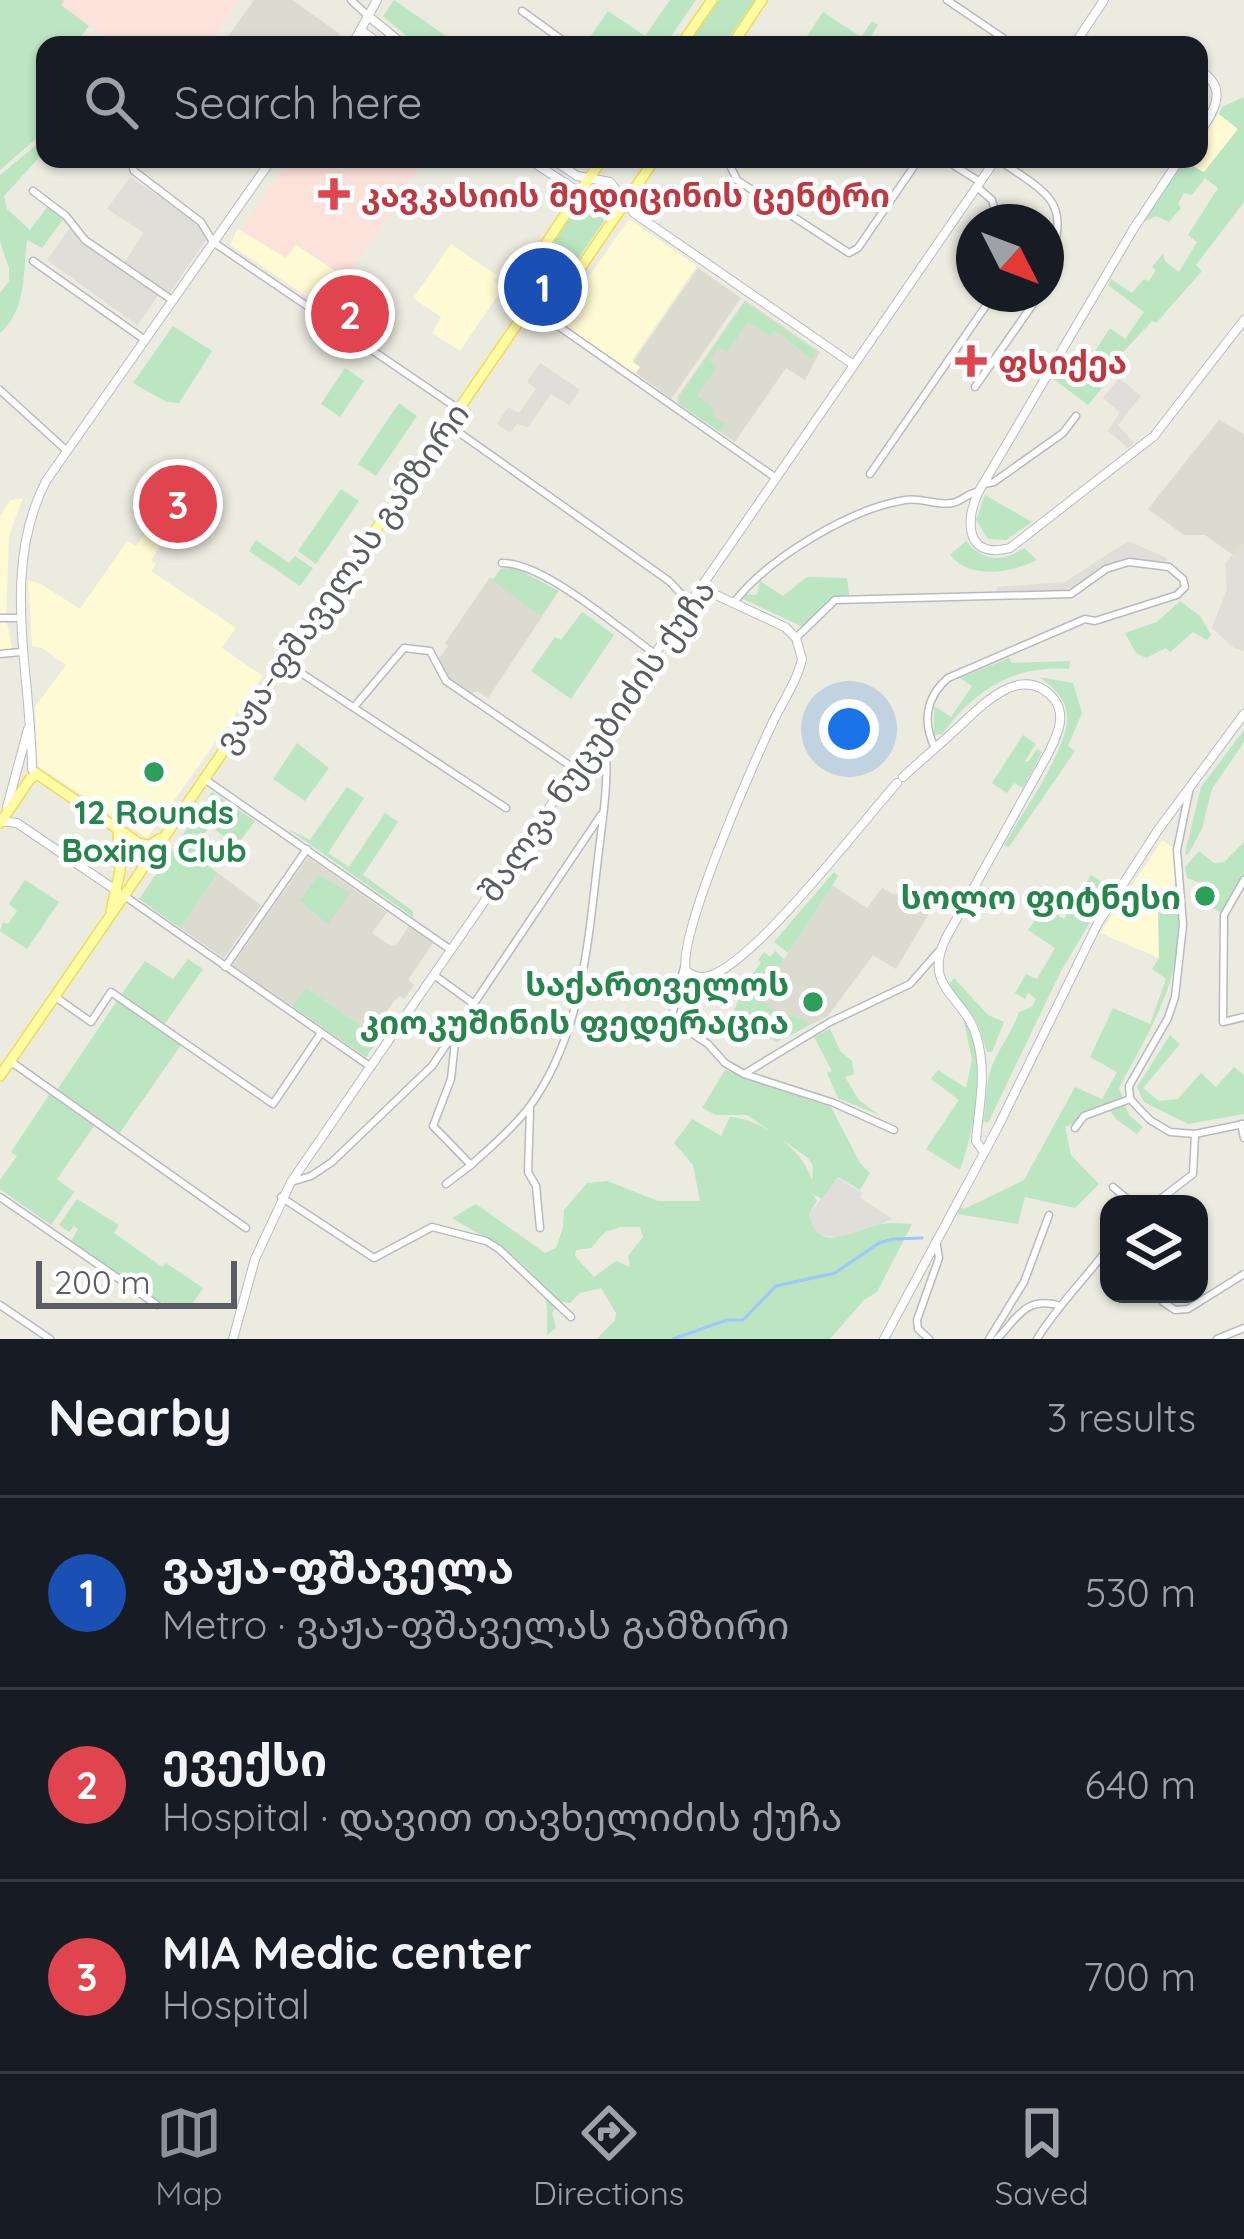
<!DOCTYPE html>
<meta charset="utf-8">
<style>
:root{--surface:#171b24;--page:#20242c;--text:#f1f3f6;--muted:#9ea1a6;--line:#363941;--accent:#8c9099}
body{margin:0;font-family:Quicksand,"Noto Sans Georgian",sans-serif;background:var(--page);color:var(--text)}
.controls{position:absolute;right:36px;bottom:36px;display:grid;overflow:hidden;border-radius:24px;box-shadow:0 3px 9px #0004}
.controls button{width:108px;height:108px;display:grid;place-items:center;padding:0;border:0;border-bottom:3px solid var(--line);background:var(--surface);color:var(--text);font:60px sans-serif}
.compass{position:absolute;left:956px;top:204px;width:108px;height:108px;border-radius:50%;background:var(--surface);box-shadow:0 3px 9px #0004;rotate:132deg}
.scale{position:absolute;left:36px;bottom:30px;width:201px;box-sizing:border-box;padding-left:12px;border:6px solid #595c62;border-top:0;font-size:33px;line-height:42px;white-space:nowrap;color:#595c62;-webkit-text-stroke:9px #fff;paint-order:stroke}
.you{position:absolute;left:849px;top:729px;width:42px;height:42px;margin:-30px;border:9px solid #fff;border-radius:50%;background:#1a73e8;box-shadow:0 0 0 18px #1a73e833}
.badge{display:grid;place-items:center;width:78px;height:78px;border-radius:50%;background:var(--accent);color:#fff;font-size:39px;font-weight:700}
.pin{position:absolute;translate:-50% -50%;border:6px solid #fff;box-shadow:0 3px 12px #0006}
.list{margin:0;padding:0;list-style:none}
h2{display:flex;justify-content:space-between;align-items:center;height:156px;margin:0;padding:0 48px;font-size:51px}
h2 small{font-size:39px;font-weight:400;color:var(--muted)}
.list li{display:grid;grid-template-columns:78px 1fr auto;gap:36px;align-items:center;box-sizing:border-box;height:192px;padding:0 48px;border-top:3px solid var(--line)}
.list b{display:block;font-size:45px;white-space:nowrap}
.list p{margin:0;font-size:39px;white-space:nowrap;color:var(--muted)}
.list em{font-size:39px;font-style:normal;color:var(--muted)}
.icon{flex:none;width:66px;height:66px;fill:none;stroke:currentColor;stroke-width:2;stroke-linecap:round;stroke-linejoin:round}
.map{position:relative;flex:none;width:1244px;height:1339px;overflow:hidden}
.search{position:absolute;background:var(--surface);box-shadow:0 3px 9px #0004;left:36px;right:36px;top:36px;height:132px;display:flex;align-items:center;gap:30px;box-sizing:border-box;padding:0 42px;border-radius:24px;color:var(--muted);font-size:45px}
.sheet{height:732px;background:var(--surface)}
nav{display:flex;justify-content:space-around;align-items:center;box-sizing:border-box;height:168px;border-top:3px solid var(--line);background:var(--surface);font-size:33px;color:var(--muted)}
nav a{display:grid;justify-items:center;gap:6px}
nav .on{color:var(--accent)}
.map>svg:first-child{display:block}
</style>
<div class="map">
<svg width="1244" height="1339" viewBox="0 0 1244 1339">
<rect width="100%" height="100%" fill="#ecebe0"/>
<g fill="#fefad4">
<polygon points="1219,114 1239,129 1204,173 1194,166 1179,168 1186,159 1199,159 1199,142"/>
<polygon points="629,219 697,266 632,360 641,367 635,374 558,321"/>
<polygon points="238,228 249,236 295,244 346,278 326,309 230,245"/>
<polygon points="451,244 498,276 494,281 503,288 460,351 432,333 441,317 413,298"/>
<polygon points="23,498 9,536 6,618 13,652 0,654 0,517 10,500"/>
<polygon points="144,534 161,546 151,560 156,564 151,571 236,628 222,648 263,676 147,838 38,766 35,707 66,665 42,648 32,646 28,580 41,584 80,609 127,541 136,546"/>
<polygon points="1162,840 1177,850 1177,903 1158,904 1159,958 1100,933"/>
</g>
<g fill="#e0ded8">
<polygon points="130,177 200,223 208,237 168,295 124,263 144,233 107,209"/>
<polygon points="72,225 84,242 159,294 137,325 47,260"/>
<polygon points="540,363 580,390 569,405 551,394 528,427 517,424 510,433 497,424 508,407 519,413 536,389 527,382"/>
<polygon points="1119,378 1141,396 1118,425 1134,443 1128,448 1108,431 1120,412 1103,398"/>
<polygon points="1128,541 1167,558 1165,565 1131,561 1113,564 1068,593 996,595 997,587 1065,582"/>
<polygon points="1244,544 1244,651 1234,648 1212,628 1227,589 1225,563"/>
<polygon points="838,1178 862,1193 860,1198 893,1219 845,1238 820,1235 811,1227 809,1214"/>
</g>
<g fill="#dcdbcf">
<polygon points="254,0 292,0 340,34 333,45 222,45"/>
<polygon points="698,268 741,298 671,399 636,373 640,367 633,362"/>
<polygon points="745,300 820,352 805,380 786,368 735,442 677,403 678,396"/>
<polygon points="1219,420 1244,434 1244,544 1233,555 1205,535 1184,535 1148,509"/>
<polygon points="510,566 559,591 488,698 477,691 468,695 448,681 438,660 448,646 445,643 490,577 493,579 500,569"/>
<polygon points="308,857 387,912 372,933 391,946 396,945 409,926 433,943 408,980 414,985 404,999 400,996 394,1001 373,1032 379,1037 366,1057 232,965"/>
<polygon points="218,873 261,905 224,958 180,928"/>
<polygon points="832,885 867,908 882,888 893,894 928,889 940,895 896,969 873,955 828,1016 812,1024 791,1015 779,1032 749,1014"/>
</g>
<g fill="#fbe2db">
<polygon points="64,0 239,0 207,45 115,45 60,4"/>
<polygon points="289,159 426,159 346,278 296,244 286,258 240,230"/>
</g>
<g fill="#bce5c2" fill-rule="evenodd">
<polygon points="0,0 64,0 61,5 89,26 74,45 45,45 45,131 0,170"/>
<polygon points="394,0 459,45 417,45 383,16"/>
<polygon points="670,0 696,0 665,45 599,45 590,37 608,11 645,36"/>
<polygon points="719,0 755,0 724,45 688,45"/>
<polygon points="823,12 861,37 872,21 878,25 865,45 801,45"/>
<polygon points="1244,97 1244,202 1196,265 1202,271 1156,323 1152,321 1109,367 1114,373 1088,405 1051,377 1057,366 1083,382 1089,370 1085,367 1110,328 1125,339 1144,312 1108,285 1111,279 1132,293 1144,279 1149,281 1156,270 1152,267 1163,254 1165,261 1179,272 1197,242 1188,235 1218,188 1205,178 1192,195 1184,193 1178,204 1181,208 1169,222 1156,216 1142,223 1179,168 1188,164 1204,172 1238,129 1219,114 1222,107"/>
<path d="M45 138V151L4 196 7 209 30 230 48 206 64 218 42 248 27 240C23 271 27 310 0 333V293L9 281V268L0 242V175Z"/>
<path d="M600 184 612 191 613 208 575 263 563 266 551 255C553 234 580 192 600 184Z"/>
<polygon points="745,302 817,352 812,359 775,330 770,336 748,322 727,352 719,347 709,360 717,367 697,396 714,408 711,414 725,424 720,432 679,403 680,396"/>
<polygon points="173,326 212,351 179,403 167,402 133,383"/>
<polygon points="345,368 364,381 340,417 321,404"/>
<polygon points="399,403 417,416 376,476 358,464"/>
<polygon points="341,489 359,501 316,564 298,551"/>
<polygon points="985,495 1032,522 1006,540 988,539 976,520"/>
<polygon points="256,540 289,563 295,556 313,568 300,586 249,551"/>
<path d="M966 541C983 562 1003 562 1024 548L1037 560C1011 573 971 580 950 555Z"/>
<polygon points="516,568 558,591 541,616 493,581 501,569"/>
<polygon points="807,577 847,578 849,595 831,598 803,627 743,599 745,594 757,595 760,581 783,596"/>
<polygon points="1180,601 1200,616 1211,635 1207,640 1193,632 1170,652 1166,648 1146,658 1136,653 1125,633 1157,622"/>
<polygon points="582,612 614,635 571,699 531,671 555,637 561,640"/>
<path d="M1009 658 1012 663 1070 661 1069 669C1013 665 975 690 942 734L934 735V706L951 717 972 686 960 678Z"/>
<path d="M1039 677 1073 683 1082 713 1068 746 1075 751 1009 847 1004 845C1021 815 1070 747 1067 715 1066 698 1052 686 1039 677Z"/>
<polygon points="1244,730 1244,742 1212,789 1202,829 1187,856 1185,853 1201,787"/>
<polygon points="1023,735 1036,744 1025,761 1028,762 1037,749 1042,752 1023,788 1014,783 1007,793 992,783"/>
<polygon points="297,743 329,768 305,801 273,779"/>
<polygon points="347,787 364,798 328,853 349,867 385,813 398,822 363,875 413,911 413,917 288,829 310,840"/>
<polygon points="212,792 255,821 237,845 209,826 196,848 212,860 208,866 218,873 180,928 139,899"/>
<polygon points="1244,842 1244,877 1221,912 1212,908 1215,888 1187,878 1185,867 1199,851 1214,863 1224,862"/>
<polygon points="834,872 838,876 788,953 774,942"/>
<polygon points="318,875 350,893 328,924 300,901"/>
<path d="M1091 875 1110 888 1060 973 988 1123 983 1121C987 1106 985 1087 990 1072 996 1051 1012 1034 1019 1012L1032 1007 1036 999 1028 993 1025 999 1015 993 1026 974 1037 979 1055 948 1028 930 1045 907 1064 919Z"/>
<polygon points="25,880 59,902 27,949 0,931 3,922 8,924 17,911 9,904"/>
<path d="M1158 903H1177C1186 977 1151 1027 1119 1088L1129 1115 1143 1127 1137 1134 1117 1120 1107 1107 1065 1127 1071 1155 1099 1184 1075 1208 1025 1197 1018 1224 957 1214 960 1207 964 1209 1024 1180 1075 1087 1102 1099 1117 1072 1090 1057 1113 1008 1150 1024 1166 979 1152 969 1159 958Z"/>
<polygon points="775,951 784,959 749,1014 760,1000 787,1018 790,1014 812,1024 777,1042 733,1013 745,984 761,963 758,960 764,952 770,957"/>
<polygon points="188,959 203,969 164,1025 121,995 145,961 173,979"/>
<polygon points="954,978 988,1015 1004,1022 992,1052 987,1052 978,1024 949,984"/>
<polygon points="306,988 379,1039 366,1057 293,1007"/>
<polygon points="117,1001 181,1045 119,1134 57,1090"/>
<path d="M964 1022C992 1052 973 1134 960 1170L926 1149 959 1100 931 1079 938 1070 966 1088 972 1060Z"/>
<polygon points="830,1029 841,1052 852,1061 854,1074 845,1077 859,1100 879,1115 838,1098 827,1073 832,1071 814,1037"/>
<polygon points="1170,1035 1180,1044 1143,1088 1159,1101 1178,1099 1201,1073 1216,1087 1234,1067 1244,1075 1244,1114 1188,1124 1144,1102 1137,1087"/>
<path d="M725 1070 831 1107 860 1163 870 1173 860 1190 838 1177 822 1199 813 1194 817 1201 809 1214C817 1257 856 1229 882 1224 892 1222 903 1224 912 1224L877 1292 864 1300 830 1339H597L615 1320 616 1313 601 1288 580 1293 570 1303 561 1302 552 1313 556 1328 547 1335C547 1320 549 1302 542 1288 525 1256 481 1236 452 1218L476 1204 545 1253 556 1248 563 1228 564 1210 587 1183 607 1181 658 1201H700L693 1165 674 1143 692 1119 721 1136 730 1117C761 1118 806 1152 812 1181L813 1166 808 1158 747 1115H716L702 1108ZM621 1227H640L643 1237 628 1256 630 1267 616 1261 594 1277 575 1256 576 1250 591 1248 605 1232Z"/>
<polygon points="51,1092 111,1133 109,1136 94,1126 57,1179 74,1192 51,1225 0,1189 0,1180 17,1156 11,1152"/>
<polygon points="77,1199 119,1225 114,1233 162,1267 166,1263 203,1288 189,1309 156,1301 71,1241 78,1229 74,1226 69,1232 59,1225"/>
</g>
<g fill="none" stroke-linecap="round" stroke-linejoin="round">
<polyline stroke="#9ec7ff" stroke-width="3" points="673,1339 727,1320 743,1320 776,1286 835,1273 879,1243 893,1239 922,1238"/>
<g stroke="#b8bac0" stroke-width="9">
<g id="street">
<polyline points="351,0 367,15"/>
<polyline points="947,0 1003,38"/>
<polyline points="522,11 569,45"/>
<polyline points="130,159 134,171 201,222 213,242 457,408"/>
<polyline points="727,159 737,180 849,253 858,248 919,159"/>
<polyline points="944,159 980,182"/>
<path d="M997 159C1060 201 1069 202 1046 278"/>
<polyline points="977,187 992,200 998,222"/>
<polyline points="33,191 66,216 85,240 172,300"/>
<polyline points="33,261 145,340"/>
<polyline points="536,304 554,323 776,478"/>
<polyline points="975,387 1040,294"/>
<polyline points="0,390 67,451"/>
<polyline points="447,424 669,581 690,603"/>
<polyline points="870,474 994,294"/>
<polyline points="984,484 994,482 1063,433 1076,416"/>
<path d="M502 563C543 562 620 629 655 654"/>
<path d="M735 601C769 558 850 509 905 500 921 497 936 506 952 503 963 501 967 493 978 492"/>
<polyline points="0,618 18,618"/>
<path d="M796 638 835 600 1071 594 1106 569 1129 562 1169 567 1183 579 1185 587 1177 595 1095 621 1085 619 948 678C926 697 922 722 935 748"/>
<polyline points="0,654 21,652"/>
<polyline points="286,663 506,808"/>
<polyline points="354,707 404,648 430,651 446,681 575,769"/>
<polyline points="203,778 451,950"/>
<polyline points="1190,787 1177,850 1183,925 1175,997 1168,1018 1129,1086 1130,1099 1150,1120 1170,1132 1195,1134 1244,1124"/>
<polyline points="1244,880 1224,915 1223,1022 1244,1017"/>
<polyline points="126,897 371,1067"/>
<polyline points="225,967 307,849"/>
<polyline points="684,967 671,1020 708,1044 725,1063 744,1074 830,1022 910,984 939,951"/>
<polyline points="434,975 474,1004"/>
<polyline points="54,996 91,1022 111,992 273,1104 321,1033"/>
<path d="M456 1033 451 1079 433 1126 471 1165C491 1147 514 1127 530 1106 582 1034 588 943 598 858 603 815 611 772 603 729"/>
<polyline points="10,1061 246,1228"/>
<polyline points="744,1074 834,1103 894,1130"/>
<polyline points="530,1109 528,1172 536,1186 540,1228"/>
<polyline points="1241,1124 1244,1138"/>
<polyline points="1075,1128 1084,1116 1130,1099"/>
<polyline points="291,1182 311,1176 332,1162 432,1066 601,815"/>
<polyline points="446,1184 471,1165"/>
<polyline points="1113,1187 1133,1204"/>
<polyline points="0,1197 157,1305"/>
<polyline points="281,1197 374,1258 432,1227 486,1241 499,1249 571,1317"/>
<polyline points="1154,1204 1193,1174 1195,1134"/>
<polyline points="1160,1294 1163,1302 1175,1310 1188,1309 1244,1274"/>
<polyline points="0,1305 50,1339"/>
<polyline points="929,1339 918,1329 917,1320 939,1258 936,1240"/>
<polyline points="989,1339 1024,1282 1049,1215"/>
<path d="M997 1339C1018 1317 1025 1297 1058 1305"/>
<path d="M1037 1339C1058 1305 1085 1279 1109 1247"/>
<polyline points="1217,1339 1244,1328"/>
</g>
</g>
<g stroke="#b9bbc2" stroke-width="10">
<g id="secondary">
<polyline points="367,15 404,45"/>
<polyline points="362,31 381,45"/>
<polyline points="352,45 377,0"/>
<polyline points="1074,45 1104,0"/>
<path d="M1199 70C1229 87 1215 111 1199 133"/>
<polyline points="528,159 579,192"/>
<polyline points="552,159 577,176 610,182 634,213 854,365"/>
<path d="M1180 159 1134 228 979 491C964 521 966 560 1010 548L1154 436 1244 320"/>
<path d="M701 588 785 627 796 638 802 659C797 682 781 704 771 726 752 767 677 936 686 971 695 977 702 979 712 975 760 956 859 826 897 783"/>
<path d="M37 774 32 769C31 672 0 570 46 481L272 159"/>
<path d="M903 777C919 762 936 748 952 733 977 711 1020 659 1054 699 1067 716 1057 735 1049 752L946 938C921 989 966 996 977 1038 987 1075 979 1105 976 1141L983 1151"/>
<polyline points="7,807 28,729"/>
<polyline points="1,821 17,823 117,891"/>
<polyline points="233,1339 255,1259 291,1182 996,159"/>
<polyline points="884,1339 998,1127 1098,923 1158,830 1244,714"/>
</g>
</g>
<g stroke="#f1dc55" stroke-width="12">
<g id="primary">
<polyline points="681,45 712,0"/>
<polyline points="732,45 762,0"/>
<polyline points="545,255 556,270 573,275"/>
<polyline points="524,316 581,267 655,159"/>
<polyline points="0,823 30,779 37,774 140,844 151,845 159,839"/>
<polyline points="111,911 120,871 118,828"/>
<polyline points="0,1076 520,320 537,282 547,242 602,159"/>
</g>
</g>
<use href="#street" stroke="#fff" stroke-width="6"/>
<use href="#secondary" stroke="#fff" stroke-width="8"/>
<use href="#primary" stroke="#fffda3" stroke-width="9"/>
</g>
<g fill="#e0444e" stroke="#fff" stroke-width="4.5">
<path d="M328 176h12v12h12v12h-12v12h-12v-12h-12v-12h12z"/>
<path d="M965 343h12v12h12v12h-12v12h-12v-12h-12v-12h12z"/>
</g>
<g fill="#2e9e5b" stroke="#fff" stroke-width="4.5">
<circle cx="154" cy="772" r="12"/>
<circle cx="1205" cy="896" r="12"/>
<circle cx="813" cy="1002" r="12"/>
</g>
<g text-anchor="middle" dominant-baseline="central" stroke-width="10" stroke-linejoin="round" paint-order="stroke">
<g font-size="33" font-weight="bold" fill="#be3a42" stroke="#fff" text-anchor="start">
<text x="361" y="194">კავკასიის მედიცინის ცენტრი</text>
<text x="998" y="361">ფსიქეა</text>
</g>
<g font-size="33" fill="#595c62" stroke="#fff">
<text transform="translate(341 577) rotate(-55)">ვაჟა-ფშაველას გამზირი</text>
<text transform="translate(596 740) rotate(-55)">შალვა ნუცუბიძის ქუჩა</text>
</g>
<g font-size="33" font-weight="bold" fill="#27864d" stroke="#fff" text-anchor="end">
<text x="154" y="811" text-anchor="middle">12 Rounds<tspan x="154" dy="38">Boxing Club</tspan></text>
<text x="1181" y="896">სოლო ფიტნესი</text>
<text x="789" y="983">საქართველოს<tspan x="789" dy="38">კიოკუშინის ფედერაცია</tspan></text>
</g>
</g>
</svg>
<div class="controls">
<button><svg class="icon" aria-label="layers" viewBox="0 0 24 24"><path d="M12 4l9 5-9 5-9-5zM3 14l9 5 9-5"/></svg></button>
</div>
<svg class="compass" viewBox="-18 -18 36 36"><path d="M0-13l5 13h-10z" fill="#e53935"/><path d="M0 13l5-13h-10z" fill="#9ea1a6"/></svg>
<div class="scale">200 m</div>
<div class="you"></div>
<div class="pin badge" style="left:543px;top:287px;background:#1a4fb4">1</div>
<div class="pin badge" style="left:350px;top:314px;background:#e0444e">2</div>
<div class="pin badge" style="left:178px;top:504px;background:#e0444e">3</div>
<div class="search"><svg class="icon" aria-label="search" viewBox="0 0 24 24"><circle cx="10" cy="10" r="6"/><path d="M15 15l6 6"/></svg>Search here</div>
</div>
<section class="sheet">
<h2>Nearby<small>3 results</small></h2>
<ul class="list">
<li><span class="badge" style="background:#1a4fb4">1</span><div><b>ვაჟა-ფშაველა</b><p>Metro · ვაჟა-ფშაველას გამზირი</p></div><em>530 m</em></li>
<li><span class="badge" style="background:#e0444e">2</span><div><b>ევექსი</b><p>Hospital · დავით თავხელიძის ქუჩა</p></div><em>640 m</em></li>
<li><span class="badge" style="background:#e0444e">3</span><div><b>MIA Medic center</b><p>Hospital</p></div><em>700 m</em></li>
</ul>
</section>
<nav>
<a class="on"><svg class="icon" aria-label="map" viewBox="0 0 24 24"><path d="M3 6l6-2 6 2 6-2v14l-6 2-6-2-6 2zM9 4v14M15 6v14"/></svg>Map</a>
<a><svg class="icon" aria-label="directions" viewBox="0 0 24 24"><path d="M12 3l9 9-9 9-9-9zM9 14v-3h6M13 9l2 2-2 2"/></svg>Directions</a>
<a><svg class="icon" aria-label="saved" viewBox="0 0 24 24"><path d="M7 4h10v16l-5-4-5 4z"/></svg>Saved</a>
</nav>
